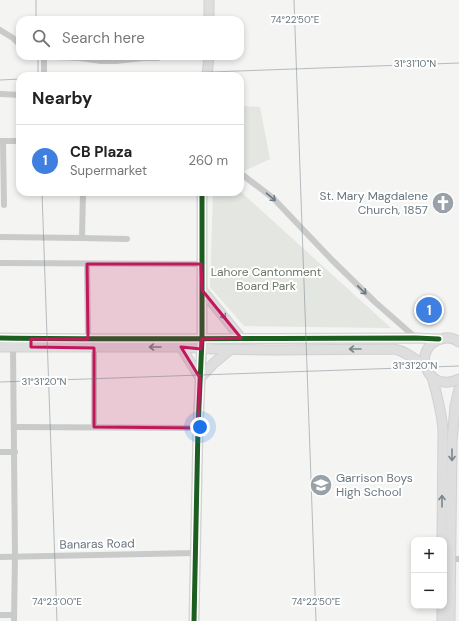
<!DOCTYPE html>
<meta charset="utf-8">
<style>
:root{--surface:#fff;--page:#f6f6f6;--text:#222;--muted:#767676;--line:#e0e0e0;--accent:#585c5e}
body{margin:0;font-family:"DM Sans",sans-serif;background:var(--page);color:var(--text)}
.controls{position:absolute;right:12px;bottom:12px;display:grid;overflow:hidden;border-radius:8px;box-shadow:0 2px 6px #0003}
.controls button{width:36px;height:36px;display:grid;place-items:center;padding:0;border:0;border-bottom:1px solid var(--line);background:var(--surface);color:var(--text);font:20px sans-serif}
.you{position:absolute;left:200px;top:427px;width:14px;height:14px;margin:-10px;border:3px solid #fff;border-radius:50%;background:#1a73e8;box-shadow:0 0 0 6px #1a73e833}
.badge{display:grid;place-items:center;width:26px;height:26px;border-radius:50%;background:var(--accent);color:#fff;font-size:13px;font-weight:700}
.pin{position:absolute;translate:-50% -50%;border:2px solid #fff;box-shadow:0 1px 4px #0006}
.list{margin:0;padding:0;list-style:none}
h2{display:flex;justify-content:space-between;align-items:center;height:52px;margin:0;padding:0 16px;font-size:17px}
h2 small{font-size:13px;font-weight:400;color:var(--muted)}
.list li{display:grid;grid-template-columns:26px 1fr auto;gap:12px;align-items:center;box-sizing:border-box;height:72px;padding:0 16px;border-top:1px solid var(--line)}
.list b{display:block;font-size:15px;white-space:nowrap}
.list p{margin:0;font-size:13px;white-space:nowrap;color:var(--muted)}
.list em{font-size:13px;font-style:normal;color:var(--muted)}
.icon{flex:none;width:22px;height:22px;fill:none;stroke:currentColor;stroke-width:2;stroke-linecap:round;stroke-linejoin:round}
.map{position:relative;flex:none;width:459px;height:621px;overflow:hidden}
.search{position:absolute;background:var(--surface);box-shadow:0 2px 6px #0003;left:16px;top:16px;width:228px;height:44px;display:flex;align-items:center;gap:10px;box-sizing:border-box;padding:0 14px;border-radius:12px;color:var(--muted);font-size:15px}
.panel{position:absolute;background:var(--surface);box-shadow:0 2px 6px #0003;left:16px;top:72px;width:228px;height:124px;border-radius:12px}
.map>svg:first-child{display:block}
</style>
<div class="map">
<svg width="459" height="621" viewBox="0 0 459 621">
<rect width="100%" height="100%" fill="#f4f4f3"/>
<g fill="#e4e6e1">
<polygon points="240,106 260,107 270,159 244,171 240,166"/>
<polygon points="240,191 391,328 244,326 210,287 213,192 240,192"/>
</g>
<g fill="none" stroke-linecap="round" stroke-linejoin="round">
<g stroke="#d1d1d1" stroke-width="11">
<g id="secondary">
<polyline points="209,20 209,0"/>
<polyline points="207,76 209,56"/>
<polyline points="202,290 241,338"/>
<path d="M0 338C139 340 277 338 416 338L439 339"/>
<path d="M459 342C454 338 447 337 441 339 410 348 427 395 459 379"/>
<path d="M0 347H181L214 349 274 350 394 349C406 351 416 360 425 366"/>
<polyline points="181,347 200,378 214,363 231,349"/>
<path d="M432 377C437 395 442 412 443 431L442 540"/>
<polyline points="442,606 442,621"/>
<polyline points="194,621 198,428 202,339 202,192"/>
<polyline points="450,621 452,442 455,406 459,389"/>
</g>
</g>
<g stroke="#c9caca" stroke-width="6">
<polyline points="0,30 13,38 20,45"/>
<polyline points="32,56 80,58 101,61 116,61 143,58 158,58"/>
<polyline points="44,57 44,76"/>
<polyline points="1,94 20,95"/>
<polyline points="0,141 20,141"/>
<polyline points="3,141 4,205"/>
<polyline points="240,173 273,198 332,260 375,302 416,338"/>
<polyline points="0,237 82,238 83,192"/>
<polyline points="82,238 127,239"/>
<polyline points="0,263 201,264"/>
<polyline points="87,264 88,339"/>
<polyline points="13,347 15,556 14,621"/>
<polyline points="14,427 198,428"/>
<polyline points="94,427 94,348"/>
<polyline points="0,452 15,452"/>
<polyline points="0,557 195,553"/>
<polyline points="451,559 459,559"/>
<polyline points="0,615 14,615"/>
</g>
<use href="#secondary" stroke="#dededf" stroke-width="9"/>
<g stroke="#fff" stroke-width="8">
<g id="cycleway">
<path d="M0 338C139 340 277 338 416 338L439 339"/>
<polyline points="194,621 198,428 202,339 202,192"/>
</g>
</g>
<use href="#cycleway" stroke="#1b5e20" stroke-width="5"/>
</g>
<defs><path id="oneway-shaft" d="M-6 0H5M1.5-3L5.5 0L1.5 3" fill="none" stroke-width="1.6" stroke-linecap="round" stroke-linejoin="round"/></defs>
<g stroke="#6d7a83">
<use href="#oneway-shaft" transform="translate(271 197) rotate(40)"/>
<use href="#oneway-shaft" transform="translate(362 290) rotate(44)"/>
</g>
<g stroke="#7a868d">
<use href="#oneway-shaft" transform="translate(222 314) rotate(51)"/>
<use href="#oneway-shaft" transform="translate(155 347) rotate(180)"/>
<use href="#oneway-shaft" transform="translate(355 349) rotate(180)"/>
<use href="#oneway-shaft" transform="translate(452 455) rotate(90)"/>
<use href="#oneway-shaft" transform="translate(442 501) rotate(-90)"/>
</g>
<path fill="#c2185b" fill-opacity="0.2" stroke="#c2185b" stroke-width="3" stroke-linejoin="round" d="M87 264H201L202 290 241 338 202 339 201 349 181 347 200 378 198 428 94 427V348L31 347V339H88Z"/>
<path fill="none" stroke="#68767f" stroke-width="1" stroke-opacity="0.45" d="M36 0V20M294 0 316 621M38 56V76M101 76 459 63M0 80 20 79M42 192 57 621M0 382 459 366"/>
<defs>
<g id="church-disc" transform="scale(1.15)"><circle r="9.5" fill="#99a2a8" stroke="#fff"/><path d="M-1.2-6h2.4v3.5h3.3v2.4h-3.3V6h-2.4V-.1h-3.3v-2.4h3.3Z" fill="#fff"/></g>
<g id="school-disc" transform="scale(1.15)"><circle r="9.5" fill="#99a2a8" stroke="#fff"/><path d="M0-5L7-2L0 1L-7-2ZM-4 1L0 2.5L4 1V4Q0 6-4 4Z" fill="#fff"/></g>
</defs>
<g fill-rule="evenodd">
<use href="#church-disc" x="443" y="203"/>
<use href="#school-disc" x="321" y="485"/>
</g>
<g text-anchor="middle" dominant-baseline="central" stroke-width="4" stroke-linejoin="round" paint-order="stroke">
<g font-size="12" fill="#68767f" stroke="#fff" text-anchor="end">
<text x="428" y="196">St. Mary Magdalene<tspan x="428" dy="14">Church, 1857</tspan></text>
<text x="336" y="478" text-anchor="start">Garrison Boys<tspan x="336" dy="14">High School</tspan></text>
</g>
<g font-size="12" fill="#6a7766" stroke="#fff">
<text x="266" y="272">Lahore Cantonment<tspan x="266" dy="14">Board Park</tspan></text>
</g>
<g font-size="12" fill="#68767f" stroke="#fff">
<text transform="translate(97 544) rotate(-1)">Banaras Road</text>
</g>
</g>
<g font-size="10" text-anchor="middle" fill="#68767f" stroke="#fff" stroke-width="4" stroke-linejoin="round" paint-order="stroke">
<text x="295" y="23">74°22'50"E</text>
<text x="415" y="67">31°31'10"N</text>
<text x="415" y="369">31°31'20"N</text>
<text x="44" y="385">31°31'20"N</text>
<text x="57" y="605">74°23'00"E</text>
<text x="316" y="605">74°22'50"E</text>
</g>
</svg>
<div class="controls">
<button>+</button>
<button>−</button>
</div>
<div class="you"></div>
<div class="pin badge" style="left:429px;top:310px;background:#3f7fe0">1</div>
<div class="search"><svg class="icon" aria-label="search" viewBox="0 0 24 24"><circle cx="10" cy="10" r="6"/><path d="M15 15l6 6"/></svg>Search here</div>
<section class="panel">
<h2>Nearby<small></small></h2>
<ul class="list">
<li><span class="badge" style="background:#3f7fe0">1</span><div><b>CB Plaza</b><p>Supermarket</p></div><em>260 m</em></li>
</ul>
</section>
</div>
